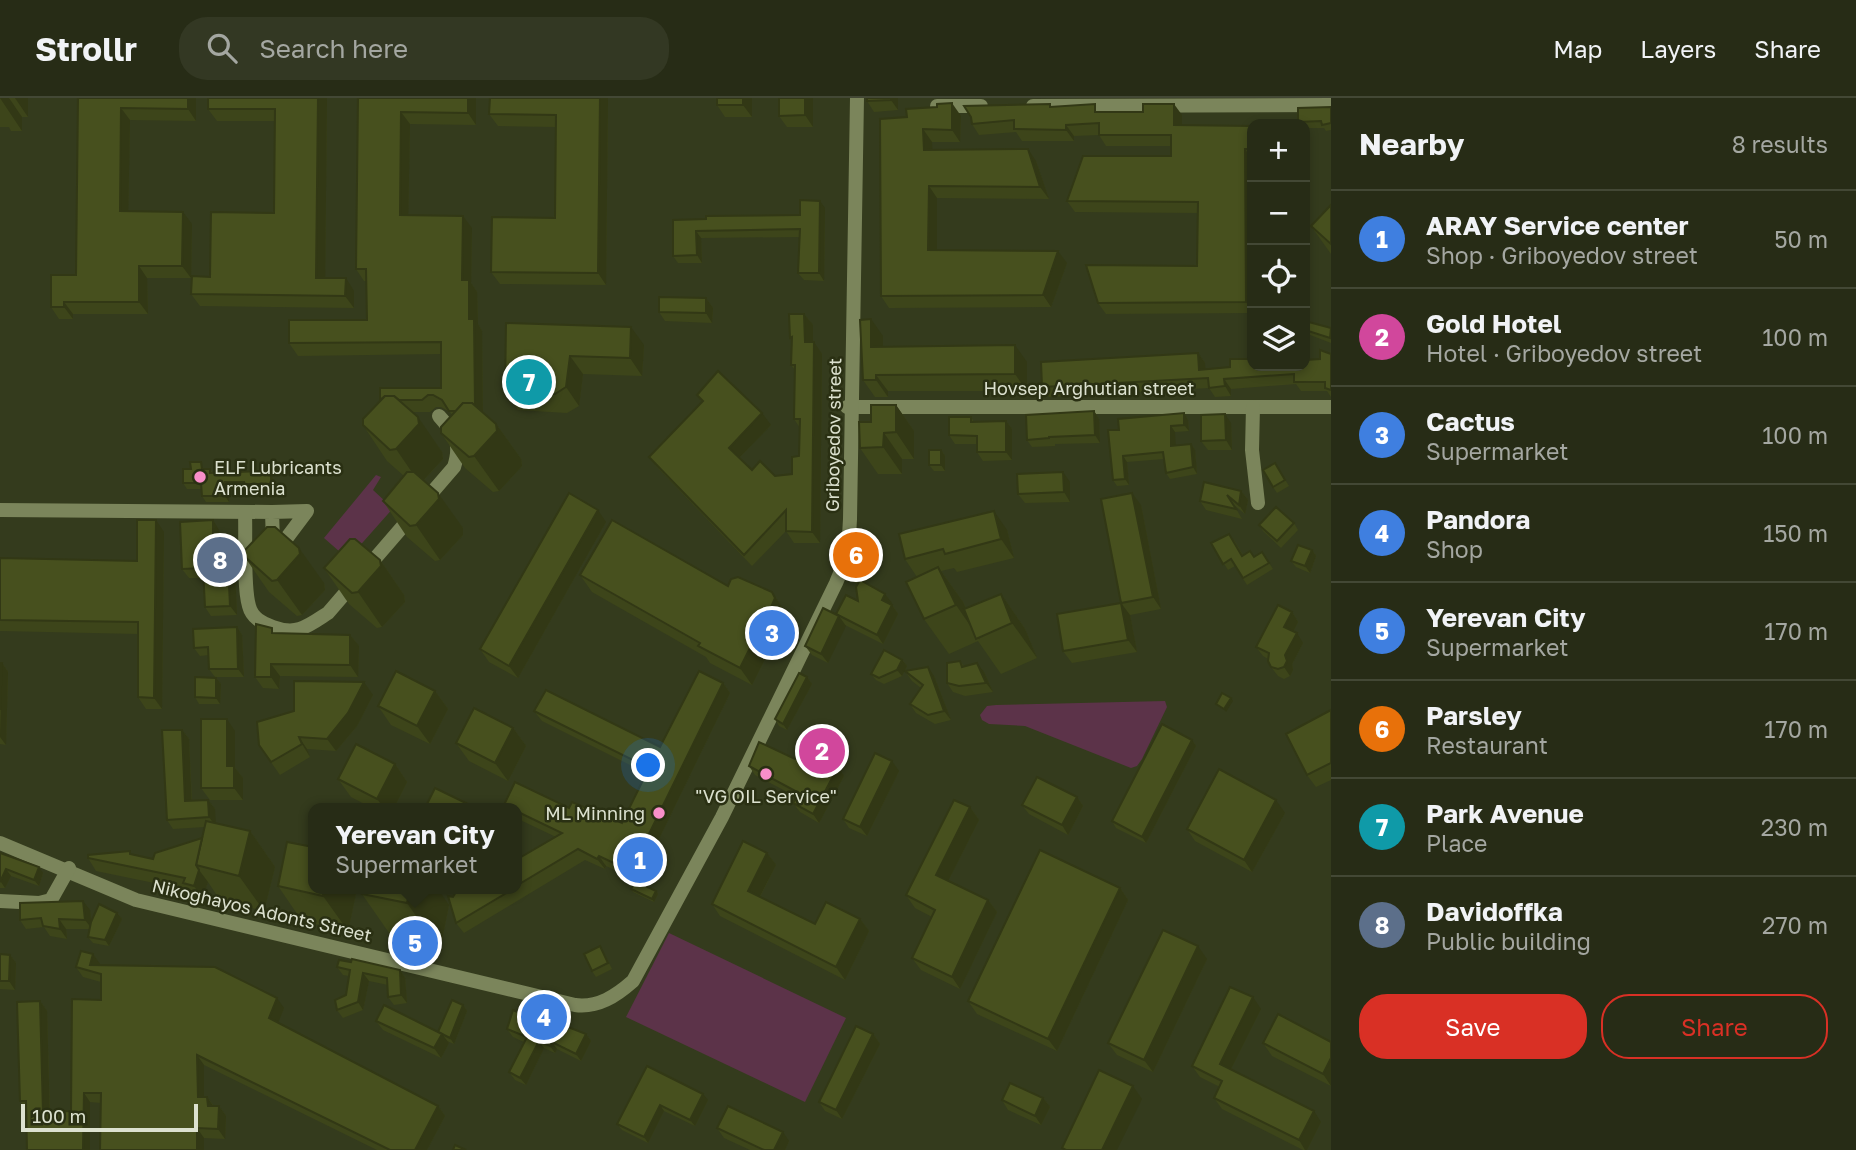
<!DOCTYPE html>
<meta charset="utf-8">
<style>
:root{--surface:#272c16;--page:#333823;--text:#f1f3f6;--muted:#a4a7a1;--line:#434835;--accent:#d93025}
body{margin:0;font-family:"Golos Text",sans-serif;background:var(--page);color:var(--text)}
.controls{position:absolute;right:21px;top:21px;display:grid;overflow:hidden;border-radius:14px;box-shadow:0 4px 10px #0003}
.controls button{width:63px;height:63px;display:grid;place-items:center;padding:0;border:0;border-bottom:2px solid var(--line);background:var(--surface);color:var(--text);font:35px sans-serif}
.scale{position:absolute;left:21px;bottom:18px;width:177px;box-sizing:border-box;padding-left:7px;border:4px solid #dce1cf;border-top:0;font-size:19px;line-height:24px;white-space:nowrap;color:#dce1cf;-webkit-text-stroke:5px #2a3013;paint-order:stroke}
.you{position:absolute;left:649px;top:668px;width:24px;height:24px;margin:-18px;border:5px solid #fff;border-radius:50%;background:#1a73e8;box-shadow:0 0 0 10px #1a73e833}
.badge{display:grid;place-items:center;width:46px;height:46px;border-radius:50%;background:var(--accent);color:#fff;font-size:23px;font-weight:700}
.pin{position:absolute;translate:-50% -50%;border:4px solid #fff;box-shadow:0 2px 7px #0006}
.popup{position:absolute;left:308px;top:705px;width:214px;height:91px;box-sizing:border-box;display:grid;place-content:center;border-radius:14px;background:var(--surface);filter:drop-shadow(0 2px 5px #0005);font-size:23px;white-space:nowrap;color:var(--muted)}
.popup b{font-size:26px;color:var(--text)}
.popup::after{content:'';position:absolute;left:50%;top:100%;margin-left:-14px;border:14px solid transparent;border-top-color:var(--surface)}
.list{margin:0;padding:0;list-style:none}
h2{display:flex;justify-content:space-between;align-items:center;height:91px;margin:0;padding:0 28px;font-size:30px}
h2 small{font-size:23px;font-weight:400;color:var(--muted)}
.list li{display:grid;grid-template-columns:46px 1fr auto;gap:21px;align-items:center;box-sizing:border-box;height:98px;padding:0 28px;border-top:2px solid var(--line)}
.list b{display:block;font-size:26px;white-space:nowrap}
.list p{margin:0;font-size:23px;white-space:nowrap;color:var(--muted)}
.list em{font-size:23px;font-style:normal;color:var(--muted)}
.actions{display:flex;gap:14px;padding:21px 28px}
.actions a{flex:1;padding:16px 0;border:2px solid var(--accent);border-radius:28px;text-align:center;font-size:24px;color:var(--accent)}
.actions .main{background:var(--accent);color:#fff}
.icon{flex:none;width:38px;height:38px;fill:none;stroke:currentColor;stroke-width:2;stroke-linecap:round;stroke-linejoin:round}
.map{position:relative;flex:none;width:1331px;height:1052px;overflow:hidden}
header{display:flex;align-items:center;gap:42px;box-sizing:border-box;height:98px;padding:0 35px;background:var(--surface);border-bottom:2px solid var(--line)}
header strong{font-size:33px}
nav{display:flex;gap:38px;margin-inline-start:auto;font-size:24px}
.search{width:490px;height:63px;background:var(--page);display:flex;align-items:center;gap:18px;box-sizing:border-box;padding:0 24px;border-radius:28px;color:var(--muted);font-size:26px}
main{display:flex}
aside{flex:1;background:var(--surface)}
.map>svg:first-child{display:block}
</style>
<header>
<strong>Strollr</strong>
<div class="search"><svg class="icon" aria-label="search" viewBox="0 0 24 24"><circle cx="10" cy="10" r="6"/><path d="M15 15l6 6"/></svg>Search here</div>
<nav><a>Map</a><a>Layers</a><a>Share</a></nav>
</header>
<main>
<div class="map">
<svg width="1331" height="1052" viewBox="0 0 1331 1052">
<rect width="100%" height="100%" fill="#343b1d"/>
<g fill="#5c3349">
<polygon points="376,377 381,379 373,392 387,405 403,399 348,461 324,440"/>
<polygon points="1165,603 1167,609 1142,661 1137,668 1131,670 1025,628 989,626 982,622 980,617 987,608 996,607"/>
<polygon points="669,835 846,920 805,1004 626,919"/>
</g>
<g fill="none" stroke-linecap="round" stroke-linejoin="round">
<g stroke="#7b855b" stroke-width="14">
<polyline points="937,8 981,8"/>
<polyline points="1033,8 1331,7"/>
<polyline points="847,309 1331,309"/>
<polyline points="1253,309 1252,352 1258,405"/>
<polyline points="0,412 272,414 273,444 280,449 307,413 272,414"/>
<path d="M245 415C246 439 243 487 249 508 252 520 262 525 273 529 297 538 308 528 328 515L454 369C462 344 455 336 439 318"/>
<path d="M0 745 136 802 575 907C598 910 616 898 633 883L722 719 836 485 848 456 850 421 857 0"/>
<polyline points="0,803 39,805 51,802 69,770"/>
</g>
</g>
<g fill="#3d451a">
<polygon points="0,0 28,0 28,19 22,19 22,33 11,33 9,29 0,29"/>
<polygon points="78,0 196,0 196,23 130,22 128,113 192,126 191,180 147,180 148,216 73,216 73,221 59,221 51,209 76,177"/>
<polygon points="327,0 325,180 354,193 354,210 200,208 191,196 274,115 275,23 217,23 208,11"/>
<polygon points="358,0 476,0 476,27 410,26 408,117 472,130 471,185 477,194 478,226 482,233 483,315 496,326 521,361 522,368 499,393 493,394 465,370 441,335 452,317 450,314 441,309 436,309 430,314 413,314 442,354 443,361 424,382 463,430 463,437 440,462 435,463 407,439 383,403 404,378 387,363 363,327 380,303 441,290 441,256 298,258 289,245 367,222 366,183 364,183 356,171"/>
<polygon points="490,0 608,0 606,187 500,186 491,174 555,120 556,29 498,28 489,16"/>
<polygon points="717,0 752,0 752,19 725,19 717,7"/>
<polygon points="813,0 813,29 787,29 779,18"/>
<polygon points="898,0 898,12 874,14 867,3"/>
<polygon points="1051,9 1100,14 1182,17 1182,27 1252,28 1252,215 1106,216 1098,205 1197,168 1198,115 1075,114 1067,103 1171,58 1171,48 1106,48 1099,37 1074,38 1074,43 1022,43 1016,34 979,37 972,26"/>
<polygon points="1331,9 1331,32 1326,33 1324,30 1305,30 1305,26 1300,26 1298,24"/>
<polygon points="961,18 960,44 932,44 932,52 1036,63 1049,101 937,100 937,152 1067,165 1051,209 889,210 881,198 907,19"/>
<polygon points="1331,107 1331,156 1311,128"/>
<polygon points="825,110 824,183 804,182 798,175 799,139 701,140 702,165 678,165 673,158 673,122 800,117"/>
<polygon points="706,200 713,210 712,225 665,223 659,214"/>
<polygon points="804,216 813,227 813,244 822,256 820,445 794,445 786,433 752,468 658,370 649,359 702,304 697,297 771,327 739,360 752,372 775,378 792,376 799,358 800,330 794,321 795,272 791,267 792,243 790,240"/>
<polygon points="1305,223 1331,230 1331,245 1305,235"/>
<polygon points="506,225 644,247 642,278 583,276 579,308 567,315 518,312 505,294"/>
<polygon points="883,238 883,248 1027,264 1027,293 888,293 888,299 875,299 863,282"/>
<polygon points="1198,255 1205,265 1205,271 1320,261 1331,256 1331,299 1327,293 1301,293 1296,286 1231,291 1231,298 1215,299 1209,290 1049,299 1042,289"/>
<polygon points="896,307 914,333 914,361 902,361 902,376 878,376 860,350 871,324"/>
<polygon points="1094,313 1099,321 1100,345 1055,346 1055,348 1032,349 1027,342"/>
<polygon points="1184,315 1188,322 1189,333 1175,334 1175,347 1191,346 1195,352 1197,376 1170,381 1166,375 1164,361 1127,364 1129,387 1117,388 1113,382 1119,332"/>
<polygon points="971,319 974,324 1006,323 1012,331 1012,362 983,363 977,354 977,346 955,346 949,337"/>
<polygon points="1231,325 1232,352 1208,352 1201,343"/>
<polygon points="941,352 945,358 945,373 934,373 929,367"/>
<polygon points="206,370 206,371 210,371 213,375 271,378 275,384 275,392 248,392 246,390 229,390 229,404 206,404 202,398 201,391 187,391 183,385"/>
<polygon points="1279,372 1289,388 1277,395 1273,389"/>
<polygon points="1070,384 1070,404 1025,405 1018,396"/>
<polygon points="1241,393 1248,402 1245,416 1234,407 1242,421 1206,412 1200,403"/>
<polygon points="1141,407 1161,511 1130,517 1137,554 1072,565 1063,553 1121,505"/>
<polygon points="606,424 518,580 489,564 480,551"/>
<polygon points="1294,425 1298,432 1281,450 1263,433 1259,427"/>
<polygon points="219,432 220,442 234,451 237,517 211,518 205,509 203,480 189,480 182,471"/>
<polygon points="1007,432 1014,460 957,474 954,470 941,473 963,504 966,510 1001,496 1025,531 1037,560 1001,576 978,543 949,556 924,521 917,479 905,461"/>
<polygon points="164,434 162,611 146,611 138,599 138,536 0,533 0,460 137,463"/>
<polygon points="869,437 877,449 880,459 877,465 874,464 865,485 885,496 898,516 883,546 845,527 828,565 812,557 805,548 837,517 858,503 858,486 849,482 840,470"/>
<polygon points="1234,442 1243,457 1254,459 1262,454 1273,471 1247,487 1235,468 1228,472 1211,445"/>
<polygon points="1312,452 1316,458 1310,475 1296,469 1291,463"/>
<polygon points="244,458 324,485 325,492 302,517 297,518 269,494"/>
<polygon points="380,462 404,497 405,504 382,529 377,530 349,506 324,470"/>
<polygon points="580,477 728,488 772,494 787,517 768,559 765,561 752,587 710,565 706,559 592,494"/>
<polygon points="1292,514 1298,524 1293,534 1303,545 1292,566 1293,572 1290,578 1284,581 1278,578 1271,569 1268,561 1263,558 1256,549"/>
<polygon points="237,529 242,537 244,579 215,579 209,571 209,557 200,558 194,550"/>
<polygon points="276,536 350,537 359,548 358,579 280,578 279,591 263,590 255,579"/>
<polygon points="902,562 907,568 902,578 884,586 876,582 871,576"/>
<polygon points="960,563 964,568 984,574 993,594 965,598 953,594 947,585"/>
<polygon points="0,565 2,565 8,574 6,647 0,646"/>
<polygon points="905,573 934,578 951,622 935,626 916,615 910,606 921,590 912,583"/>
<polygon points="807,579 812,586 787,632 779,628 775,621"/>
<polygon points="216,580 221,586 220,606 199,606 195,599"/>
<polygon points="723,585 730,595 656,747 661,754 645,786 606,768 605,771 585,762 464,835 456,825 467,792 470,791 516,791 516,762 556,739 516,720 516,710 506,710 504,707 569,710 622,725 646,675 542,623 534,613 660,649"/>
<polygon points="435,593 448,611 430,646 391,627 378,608"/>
<polygon points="373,597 357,628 336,653 307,651 310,659 280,677 259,647"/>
<polygon points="1331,612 1331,682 1316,689 1307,677"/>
<polygon points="513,630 526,648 508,683 469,663 456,645"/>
<polygon points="182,632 189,641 192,703 208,702 215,711 215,725 250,733 275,769 264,813 220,802 208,784 202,800 192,798 188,792 96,773 88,760 132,757 153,761 202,740 205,729 173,731 167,722"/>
<polygon points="235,633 235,670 243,680 243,702 210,702 201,690"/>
<polygon points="831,637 837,646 827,664 838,669 844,678 819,725 800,714 793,705 797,699 755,677 749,668 795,661"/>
<polygon points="1192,642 1196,648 1146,745 1116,730 1112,723"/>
<polygon points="395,666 407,684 394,710 372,710 351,699 338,681"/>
<polygon points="899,673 867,738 849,730 843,721"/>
<polygon points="1077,699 1083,708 1068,737 1029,716 1022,707"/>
<polygon points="970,709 979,722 948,783 988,802 997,814 960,891 921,872 912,860 932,819 915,810 906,797"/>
<polygon points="1285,715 1252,774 1195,743 1187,731"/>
<polygon points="0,755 43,775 39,788 11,778 5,790 0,790"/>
<polygon points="767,755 776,767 760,799 815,826 860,821 869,833 845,882 720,818 712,806"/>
<polygon points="278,788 313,791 357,791 348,833 302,823"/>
<polygon points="1120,790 1128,802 1057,953 977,916 968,903"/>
<polygon points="631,791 656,793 658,796 654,804 633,794"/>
<polygon points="362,796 449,807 440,852 394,842"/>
<polygon points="90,812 91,824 117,815 122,821 109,848 93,845 88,839 90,831 66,831 67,841 50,838 44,829 26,831 20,822"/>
<polygon points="600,848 604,855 612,871 596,879 592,873"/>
<polygon points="0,856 10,857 16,865 15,892 0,891"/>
<polygon points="93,856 100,867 284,910 278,924 438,1008 445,1018 427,1052 377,1052 204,967 204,999 207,999 214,1008 219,1008 226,1018 225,1041 204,1040 204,1052 100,1052 101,1005 90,1004 90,1052 27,1052 26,1012 20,1003 40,903 47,913 50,1014 71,1013 101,902 101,884 83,879 76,869"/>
<polygon points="1207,861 1153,974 1117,957 1108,945"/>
<polygon points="337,869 400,872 405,880 407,905 394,907 388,899 388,887 369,883 363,912 343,920 337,912 346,897 349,878 343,877"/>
<polygon points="463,907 467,913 454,946 447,943 449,945 441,960 383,932 376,923 438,934"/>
<polygon points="1261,911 1231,971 1321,1024 1307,1052 1303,1052 1222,1011 1214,1000 1220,989 1200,979 1192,968"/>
<polygon points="538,923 586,936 591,943 581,963 557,951 555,955 544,950 526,987 515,982 509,974 524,944 513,939 507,931"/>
<polygon points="873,936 880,946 842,1021 825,1013 819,1004"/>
<polygon points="1331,944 1331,988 1272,958 1263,945"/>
<polygon points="647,968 708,1002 695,1028 664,1013 648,1045 622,1032 617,1026"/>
<polygon points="1043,1000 1050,1009 1041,1027 1008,1012 1002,1002"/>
<polygon points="717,1030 789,1043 785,1052 750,1052 724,1040"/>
</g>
<g fill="#323815">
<polygon points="0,0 9,0 22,19 22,33"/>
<polygon points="15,0 28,0 28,19"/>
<polygon points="188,0 196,0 196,23 188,11"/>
<polygon points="318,0 327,0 325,192 316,180"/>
<polygon points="468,0 476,0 476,27 468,15"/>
<polygon points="600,0 608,0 606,187 598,175"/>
<polygon points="743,0 752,0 752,19 743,7"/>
<polygon points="805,0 813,0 813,29 805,17"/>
<polygon points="891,0 898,0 898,12 891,2"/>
<polygon points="952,5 961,18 960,44 952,32"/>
<polygon points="1174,6 1182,17 1182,38 1174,27"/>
<polygon points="121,10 130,22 128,125 120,113"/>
<polygon points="401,14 410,26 408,129 400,117"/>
<polygon points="1066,27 1074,38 1074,43 1066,32"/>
<polygon points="923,31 932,44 933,64 924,52"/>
<polygon points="1028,51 1036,63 1049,101 1040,89"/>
<polygon points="1245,51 1252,61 1252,213 1246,204"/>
<polygon points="929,88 937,100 937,164 928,152"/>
<polygon points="820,103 825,110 824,183 819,175"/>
<polygon points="183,114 192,126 191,180 182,168"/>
<polygon points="463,118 472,130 471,185 477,194 478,226 482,233 483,325 475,313 469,221 462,182"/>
<polygon points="696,133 701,140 702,165 697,157"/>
<polygon points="1058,153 1067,165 1051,209 1043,197"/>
<polygon points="139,168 147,180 148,216 139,204"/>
<polygon points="346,180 354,193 354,210 345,198"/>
<polygon points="706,200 713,210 712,225 706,215"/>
<polygon points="64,204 73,216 73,221 64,209"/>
<polygon points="804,216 813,227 813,256 805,244"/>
<polygon points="871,221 883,238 883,265 871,249"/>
<polygon points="631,229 644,247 642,278 630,260"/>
<polygon points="814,244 822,256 820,445 812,434"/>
<polygon points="1015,247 1027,264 1027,293 1015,276"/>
<polygon points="1198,255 1205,265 1206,281 1199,272"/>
<polygon points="570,258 583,276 579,308 566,289"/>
<polygon points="876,277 888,293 888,299 876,282"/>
<polygon points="1224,281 1231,291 1231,298 1225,288"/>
<polygon points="896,307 914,333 914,361 896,334"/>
<polygon points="1094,313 1099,321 1100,345 1095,337"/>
<polygon points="762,315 771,327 737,362 729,350"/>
<polygon points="1184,315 1188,322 1189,333 1184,327"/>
<polygon points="1225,316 1231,325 1232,352 1226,342"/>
<polygon points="418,319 442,354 443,361 420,386 396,351"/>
<polygon points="1006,323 1012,331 1012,362 1006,354"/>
<polygon points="496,326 521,361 522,368 499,393 474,358"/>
<polygon points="1171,328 1175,334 1176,354 1171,348"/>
<polygon points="884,335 902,361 902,376 883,349"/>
<polygon points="1191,346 1195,352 1197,376 1193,369"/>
<polygon points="941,352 945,358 945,373 941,367"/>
<polygon points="1123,358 1127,364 1129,387 1125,381"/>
<polygon points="1063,374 1070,384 1070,404 1064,394"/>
<polygon points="271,378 275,384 275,392 271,386"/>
<polygon points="225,384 229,390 229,404 225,398"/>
<polygon points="1241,393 1248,402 1245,416 1239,407"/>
<polygon points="438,395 463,430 463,437 440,462 416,427"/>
<polygon points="1132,395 1141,407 1161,511 1153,499"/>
<polygon points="598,412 606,424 518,580 509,568"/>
<polygon points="994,413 1007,432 1014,460 1001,441"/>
<polygon points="156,422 164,434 162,611 154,600"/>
<polygon points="213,422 219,432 220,452 213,442"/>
<polygon points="869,437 877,449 880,459 877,465 868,452"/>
<polygon points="227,442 234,451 237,517 230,508"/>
<polygon points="299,450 324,485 325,492 302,517 277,482"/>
<polygon points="866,451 874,464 863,489 854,477"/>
<polygon points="1312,452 1316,458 1310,475 1305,468"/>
<polygon points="380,462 404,497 405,504 382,529 358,494"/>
<polygon points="938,469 963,504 980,542 956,507"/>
<polygon points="772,494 787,517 768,559 757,542"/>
<polygon points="885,496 892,505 889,512 882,502"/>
<polygon points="1001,496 1025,531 1037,560 1012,525"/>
<polygon points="1121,505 1130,517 1137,554 1128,542"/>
<polygon points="892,507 898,516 883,546 877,537"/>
<polygon points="1292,514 1298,524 1291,538 1284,529"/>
<polygon points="839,518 846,528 828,565 821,556"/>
<polygon points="237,529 242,537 244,579 238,571"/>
<polygon points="1297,535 1303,545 1292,566 1293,572 1290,578 1284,569 1285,557"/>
<polygon points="350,537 359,548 358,579 350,567"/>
<polygon points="753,544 765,561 752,587 740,570"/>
<polygon points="902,562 907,568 902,578 897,572"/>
<polygon points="2,565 8,574 6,647 0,639"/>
<polygon points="977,565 984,574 993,594 986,585"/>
<polygon points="271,566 280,578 279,591 271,579"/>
<polygon points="928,569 934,578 951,622 944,613"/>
<polygon points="807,579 812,586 787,632 783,626"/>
<polygon points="216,580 221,586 220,606 216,600"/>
<polygon points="364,584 373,597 357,628 336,653 327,641"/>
<polygon points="723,585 730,595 656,747 661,754 645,786 637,776 647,740"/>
<polygon points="435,593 448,611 430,646 417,628"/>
<polygon points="1231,600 1233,603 1226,614 1224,611"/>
<polygon points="227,621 235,633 235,670 243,680 243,702 234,690 227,668"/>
<polygon points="513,630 526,648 508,683 495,665"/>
<polygon points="182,632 189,641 192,713 185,703"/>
<polygon points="831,637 837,646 825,669 819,660"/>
<polygon points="299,639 307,651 310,659 302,646"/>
<polygon points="1192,642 1196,648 1146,745 1142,739"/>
<polygon points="892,663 899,673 867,738 860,729"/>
<polygon points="395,666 407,684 394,710 384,710 377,701"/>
<polygon points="838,669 844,678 819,725 813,716"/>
<polygon points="1077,699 1083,708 1068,737 1062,727"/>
<polygon points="208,702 215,711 216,729 209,719"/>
<polygon points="1276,702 1285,715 1252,774 1244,762"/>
<polygon points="970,709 979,722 945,789 936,777"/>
<polygon points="250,733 275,769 264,813 239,778"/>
<polygon points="767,755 776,767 756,806 748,793"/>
<polygon points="599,758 606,768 605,771 597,761"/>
<polygon points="39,769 43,775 39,788 34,782"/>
<polygon points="6,771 11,778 5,790 1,784"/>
<polygon points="199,772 208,784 202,800 194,788"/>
<polygon points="1120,790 1128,802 1057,953 1048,941"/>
<polygon points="324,791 357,791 348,833 323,798"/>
<polygon points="410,791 438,791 449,807 440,852 407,805"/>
<polygon points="656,793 658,796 654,804 652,801"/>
<polygon points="988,802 997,814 960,891 952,879"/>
<polygon points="83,803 90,812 92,831 85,822"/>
<polygon points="117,815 122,821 109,848 105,842"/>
<polygon points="59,821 66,831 67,841 60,831"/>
<polygon points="860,821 869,833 845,882 836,869"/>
<polygon points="1198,848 1207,861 1153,974 1144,962"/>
<polygon points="93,856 100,866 98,875 90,867"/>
<polygon points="10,857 16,865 15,892 9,883"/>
<polygon points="400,872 405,880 407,905 401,897"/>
<polygon points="363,875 369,883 363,912 358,904"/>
<polygon points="1253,899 1261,911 1228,977 1220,966"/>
<polygon points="277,900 284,910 276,930 269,920"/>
<polygon points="40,903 47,913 50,1024 43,1014"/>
<polygon points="463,907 467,913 454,946 450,940"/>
<polygon points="442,936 449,945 441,960 434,950"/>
<polygon points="586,936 591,943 581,963 576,956"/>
<polygon points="873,936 880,946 842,1021 836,1012"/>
<polygon points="539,943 544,950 526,987 520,980"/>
<polygon points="552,944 557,951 555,955 550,948"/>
<polygon points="197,957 204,967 204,1009 198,999"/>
<polygon points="1331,960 1331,988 1323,976"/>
<polygon points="1133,988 1142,1001 1117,1052 1102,1052"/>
<polygon points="84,995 90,1004 90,1052 83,1052"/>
<polygon points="703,996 708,1002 695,1028 690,1022"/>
<polygon points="207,999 214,1009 208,1008"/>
<polygon points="1043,1000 1050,1009 1041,1027 1035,1018"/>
<polygon points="660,1007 664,1013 648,1045 644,1039"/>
<polygon points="219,1008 226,1018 225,1041 218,1031"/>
<polygon points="438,1008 445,1018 427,1052 415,1052"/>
<polygon points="1314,1013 1321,1024 1307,1052 1305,1052 1299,1042"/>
<polygon points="197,1030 204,1040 204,1052 197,1052"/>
<polygon points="783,1034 789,1043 785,1052 774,1052"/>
</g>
<g fill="#47501e" stroke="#323815" stroke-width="2">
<polygon points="78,0 188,0 188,11 121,10 120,113 183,114 182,168 139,168 139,204 64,204 64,209 51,209 51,177 76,177"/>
<polygon points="208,0 318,0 316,180 346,180 345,198 191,196 192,178 210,179 211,114 274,115 275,11 208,11"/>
<polygon points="358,0 468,0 468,15 401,14 400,117 463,118 462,182 469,182 469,221 474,221 475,308 472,305 463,305 456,313 449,313 442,302 433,297 428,297 422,302 399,302 394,298 385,298 380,302 380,290 441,290 441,244 289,245 289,222 367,222 366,171 356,171"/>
<polygon points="490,0 600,0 598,175 491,174 492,119 555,120 556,17 489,16"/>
<rect x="717" y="0" width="26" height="7"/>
<polygon points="779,0 805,0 805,17 779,18"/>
<polygon points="867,0 891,0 891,2 867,3"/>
<polygon points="952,5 952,32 923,31 924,52 1028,51 1040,89 929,88 928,152 1058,153 1043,197 881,198 880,21 907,19 906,11 937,9 937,6"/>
<polygon points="1050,6 1050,9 1095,6 1095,14 1143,14 1143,6 1174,6 1174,27 1252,28 1252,51 1245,51 1246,204 1098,205 1086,167 1197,168 1198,104 1067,103 1083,58 1171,58 1171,37 1099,37 1099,25 1066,27 1066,32 1014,31 1014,22 972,26 971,19 964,8"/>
<polygon points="1331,9 1331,25 1322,27 1321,23 1298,24 1298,10"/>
<polygon points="800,102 820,103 819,175 798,175 800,131 696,133 697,157 673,158 673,122 706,121 706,118 800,117"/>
<polygon points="1331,107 1331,146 1311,128"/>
<polygon points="659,199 706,200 706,215 659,214"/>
<polygon points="789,216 804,216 805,244 814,244 812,434 786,433 786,412 744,457 649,359 703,303 697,297 718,273 762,315 729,350 752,372 760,363 775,378 792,376 792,359 799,358 800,321 794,321 795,267 791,267 792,239 790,240"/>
<polygon points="871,221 871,249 1015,247 1015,276 876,277 876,282 863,282 860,222"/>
<polygon points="1305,223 1331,230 1330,240 1305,232"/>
<polygon points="506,225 631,229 630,260 570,258 566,289 555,296 505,294"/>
<polygon points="1320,252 1331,256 1331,292 1325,290 1325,284 1294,284 1294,276 1224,281 1225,288 1209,290 1208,280 1042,289 1041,264 1198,255 1199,272 1230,269 1230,261 1252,261 1252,268 1305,268 1305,262 1320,261"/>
<polygon points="385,298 394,298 418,319 419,326 396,351 390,352 363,327 363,321"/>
<polygon points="463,305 472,305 496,326 497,333 474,358 469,359 441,335 441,329"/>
<polygon points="871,307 896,307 896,334 884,335 883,349 860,350 859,324 871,324"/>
<polygon points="1094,313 1095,337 1049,339 1049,340 1027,342 1026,317"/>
<polygon points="1184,315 1184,327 1171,328 1171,348 1191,346 1193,369 1166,375 1163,354 1123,358 1125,381 1113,382 1108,332 1119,332 1118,321"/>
<polygon points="1225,316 1226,342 1201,343 1201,317"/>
<polygon points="949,319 971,319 971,324 1006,323 1006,354 977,354 977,338 949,337"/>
<rect x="929" y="352" width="12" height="15"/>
<polygon points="190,364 201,364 202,371 210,371 210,375 265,373 271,378 271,386 244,386 244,384 225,384 225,398 202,398 201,385 183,385 183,371 191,371"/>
<polygon points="1275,365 1285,382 1273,389 1263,372"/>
<polygon points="407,374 414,374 438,395 439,401 416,427 410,428 383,403"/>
<polygon points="1063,374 1064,394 1018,396 1017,376"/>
<polygon points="1204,384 1241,393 1239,407 1227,397 1236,411 1200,403"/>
<polygon points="569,395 598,412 509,568 480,551"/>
<polygon points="1132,395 1153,499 1121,505 1101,401"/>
<polygon points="1276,409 1294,425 1277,443 1259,427"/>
<polygon points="994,413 1001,441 945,456 943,451 905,461 899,436"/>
<polygon points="137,422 156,422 154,600 138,599 138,524 0,522 0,460 137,463"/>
<polygon points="213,422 213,442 227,442 230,508 205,509 203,470 182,471 180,424"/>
<polygon points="612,422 728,488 731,481 738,479 772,494 775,500 757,542 753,544 740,570 698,548 700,545 580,477"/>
<polygon points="267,429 275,429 299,450 300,456 277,482 272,483 244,458 245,452"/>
<polygon points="861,434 869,437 871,446 868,452 866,451 854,477 840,470"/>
<polygon points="1229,436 1242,458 1250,453 1254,459 1262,454 1269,465 1243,480 1231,461 1223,466 1211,445"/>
<polygon points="350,441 355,441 380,462 381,468 358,494 352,495 324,470"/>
<polygon points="1298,447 1312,452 1305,468 1291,463"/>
<polygon points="938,469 956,507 924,521 906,484"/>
<polygon points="860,482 885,496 882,502 892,507 877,537 836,516 846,497 858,503 856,489"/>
<polygon points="1001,496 1012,525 976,541 964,511"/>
<polygon points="1121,505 1128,542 1063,553 1057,516"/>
<polygon points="1278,507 1292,514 1284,529 1297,535 1285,557 1287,563 1284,569 1278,571 1271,569 1268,563 1269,555 1256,549"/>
<polygon points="823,510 839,518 821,556 805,548"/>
<polygon points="256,526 272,530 272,535 350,537 350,567 271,566 271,579 255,579"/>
<polygon points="237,529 238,571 209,571 208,549 194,550 193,531"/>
<polygon points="884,552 902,562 897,572 879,580 871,576"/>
<polygon points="960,563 962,569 977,565 986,585 959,588 947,585 947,565"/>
<polygon points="0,565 2,565 0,612"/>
<polygon points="928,569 944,613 928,617 910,606 923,587 905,573"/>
<polygon points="396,573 435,593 417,628 378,608"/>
<polygon points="699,573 723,585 647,740 653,743 637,776 599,758 597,761 578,751 516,788 516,762 562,735 516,713 516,710 511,710 504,707 515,684 569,710 572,704 622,725 649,670 534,613 546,592 660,649"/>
<polygon points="799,575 807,579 783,626 775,621"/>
<polygon points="195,579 216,580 216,600 195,599"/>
<polygon points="294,583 364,584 348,615 327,641 299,639 302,646 271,664 259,647 257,624 294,613"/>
<polygon points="1222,595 1231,600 1224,611 1216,606"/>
<polygon points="474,610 513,630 495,665 456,645"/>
<polygon points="1331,612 1331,665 1307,677 1286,636"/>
<polygon points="201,621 227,621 227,668 234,668 234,690 201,690"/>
<polygon points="1162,626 1192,642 1142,739 1112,723"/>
<polygon points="813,628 831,637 819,660 838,669 813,716 793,705 799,695 749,668 759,644 795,661"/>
<polygon points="162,632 182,632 185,703 208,702 209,719 167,722"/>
<polygon points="356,646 395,666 377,701 338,681"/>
<polygon points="875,655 892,663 860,729 843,721"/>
<polygon points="1219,671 1276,702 1244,762 1187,731"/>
<polygon points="1037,679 1077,699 1062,727 1022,707"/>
<polygon points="435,690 474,709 474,710 425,710"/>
<polygon points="954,702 970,709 936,777 988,802 952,879 912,860 935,812 906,797"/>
<polygon points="206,723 250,733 239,778 196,767"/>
<polygon points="202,740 196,767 199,772 194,788 183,785 185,780 88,760 88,757 130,753 130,756 153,761 155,755"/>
<polygon points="743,743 767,755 748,793 815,826 826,804 860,821 836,869 712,806"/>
<polygon points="287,744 313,749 313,791 324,791 323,798 278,788"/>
<polygon points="1040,752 1120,790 1048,941 968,903"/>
<polygon points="0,755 39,769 34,782 6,771 0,784"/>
<polygon points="635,783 656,793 652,801 631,791"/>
<polygon points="363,791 410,791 407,805 362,796"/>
<polygon points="462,791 466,791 467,793 470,791 513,791 456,825 448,798 453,799 456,794"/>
<polygon points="83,803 85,822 59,821 60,831 43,828 41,820 20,822 20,805"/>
<polygon points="99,806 117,815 105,842 88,839 91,824"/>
<polygon points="1163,832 1198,848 1144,962 1108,945"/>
<polygon points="600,848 608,865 592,873 584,856"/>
<polygon points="81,853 93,856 90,867 215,869 277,900 269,920 438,1008 415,1052 390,1052 197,957 198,999 207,999 208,1008 219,1008 218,1031 197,1030 197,1052 100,1052 101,995 84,995 83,1052 27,1052 26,1003 20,1003 17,904 40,903 43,1014 71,1013 72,901 101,902 101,876 76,869"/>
<polygon points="0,856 10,857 9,883 0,883"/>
<polygon points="352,861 400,872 401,897 388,899 387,880 363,875 358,904 337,912 335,902 346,897 350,872 337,869 339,862 351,864"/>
<polygon points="1230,889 1253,899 1220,966 1314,1013 1299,1042 1214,1000 1222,983 1192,968"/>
<polygon points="452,902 463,907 450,940 438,934"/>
<polygon points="384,907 442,936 434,950 376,923"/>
<polygon points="513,912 538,923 540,918 586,936 576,956 552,944 550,948 539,943 520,980 509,974 527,939 507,931"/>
<polygon points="1278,916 1331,944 1331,960 1323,976 1263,945"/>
<polygon points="856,928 873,936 836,1012 819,1004"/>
<polygon points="647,968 703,996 690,1022 660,1007 644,1039 617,1026"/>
<polygon points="1099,972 1133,988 1102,1052 1066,1052 1062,1050"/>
<polygon points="1010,985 1043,1000 1035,1018 1002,1002"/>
<polygon points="728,1008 783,1034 774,1052 764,1052 717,1030"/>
<polygon points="455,1047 466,1052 453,1052"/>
</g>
<g fill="#f98fc9" stroke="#2a3013" stroke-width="2.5">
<circle cx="200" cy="379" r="7"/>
<circle cx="766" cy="676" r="7"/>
<circle cx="659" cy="715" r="7"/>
</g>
<g text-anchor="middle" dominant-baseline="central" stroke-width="5" stroke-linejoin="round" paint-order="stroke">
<g font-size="18" fill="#dce1cf" stroke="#2a3013">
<text x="1089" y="290">Hovsep Arghutian street</text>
<text transform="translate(833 337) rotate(-89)">Griboyedov street</text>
<text transform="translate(262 812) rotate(13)">Nikoghayos Adonts Street</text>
</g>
<g font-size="18" fill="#dce1cf" stroke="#2a3013" text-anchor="start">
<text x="214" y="369">ELF Lubricants<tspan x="214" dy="21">Armenia</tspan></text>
<text x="766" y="698" text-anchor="middle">"VG OIL Service"</text>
<text x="645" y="715" text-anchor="end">ML Minning</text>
</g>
</g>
</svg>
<div class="controls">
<button>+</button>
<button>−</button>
<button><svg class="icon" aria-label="locate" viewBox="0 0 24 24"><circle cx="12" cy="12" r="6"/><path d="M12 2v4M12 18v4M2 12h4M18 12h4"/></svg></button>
<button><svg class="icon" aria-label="layers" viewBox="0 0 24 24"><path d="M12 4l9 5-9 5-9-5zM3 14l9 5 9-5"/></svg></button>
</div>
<div class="scale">100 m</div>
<div class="you"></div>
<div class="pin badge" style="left:640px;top:762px;background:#3f7fe0">1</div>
<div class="pin badge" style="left:822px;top:653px;background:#d1479c">2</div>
<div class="pin badge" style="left:772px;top:535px;background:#3f7fe0">3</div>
<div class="pin badge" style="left:544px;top:919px;background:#3f7fe0">4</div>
<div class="pin badge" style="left:415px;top:845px;background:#3f7fe0">5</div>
<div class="popup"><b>Yerevan City</b>Supermarket</div>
<div class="pin badge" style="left:856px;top:457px;background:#e8710a">6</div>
<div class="pin badge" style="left:529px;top:284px;background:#0f9aa8">7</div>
<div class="pin badge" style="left:220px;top:462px;background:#5c6f8a">8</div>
</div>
<aside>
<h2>Nearby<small>8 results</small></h2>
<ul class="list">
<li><span class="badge" style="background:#3f7fe0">1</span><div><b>ARAY Service center</b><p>Shop · Griboyedov street</p></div><em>50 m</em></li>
<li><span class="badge" style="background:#d1479c">2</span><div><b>Gold Hotel</b><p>Hotel · Griboyedov street</p></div><em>100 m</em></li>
<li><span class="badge" style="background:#3f7fe0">3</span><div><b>Cactus</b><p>Supermarket</p></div><em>100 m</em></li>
<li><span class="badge" style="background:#3f7fe0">4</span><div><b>Pandora</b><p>Shop</p></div><em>150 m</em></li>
<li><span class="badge" style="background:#3f7fe0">5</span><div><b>Yerevan City</b><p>Supermarket</p></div><em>170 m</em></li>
<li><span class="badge" style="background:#e8710a">6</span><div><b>Parsley</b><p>Restaurant</p></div><em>170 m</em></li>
<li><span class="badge" style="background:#0f9aa8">7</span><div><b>Park Avenue</b><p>Place</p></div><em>230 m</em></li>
<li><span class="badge" style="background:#5c6f8a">8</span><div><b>Davidoffka</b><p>Public building</p></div><em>270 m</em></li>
</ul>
<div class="actions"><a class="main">Save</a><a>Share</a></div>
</aside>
</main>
